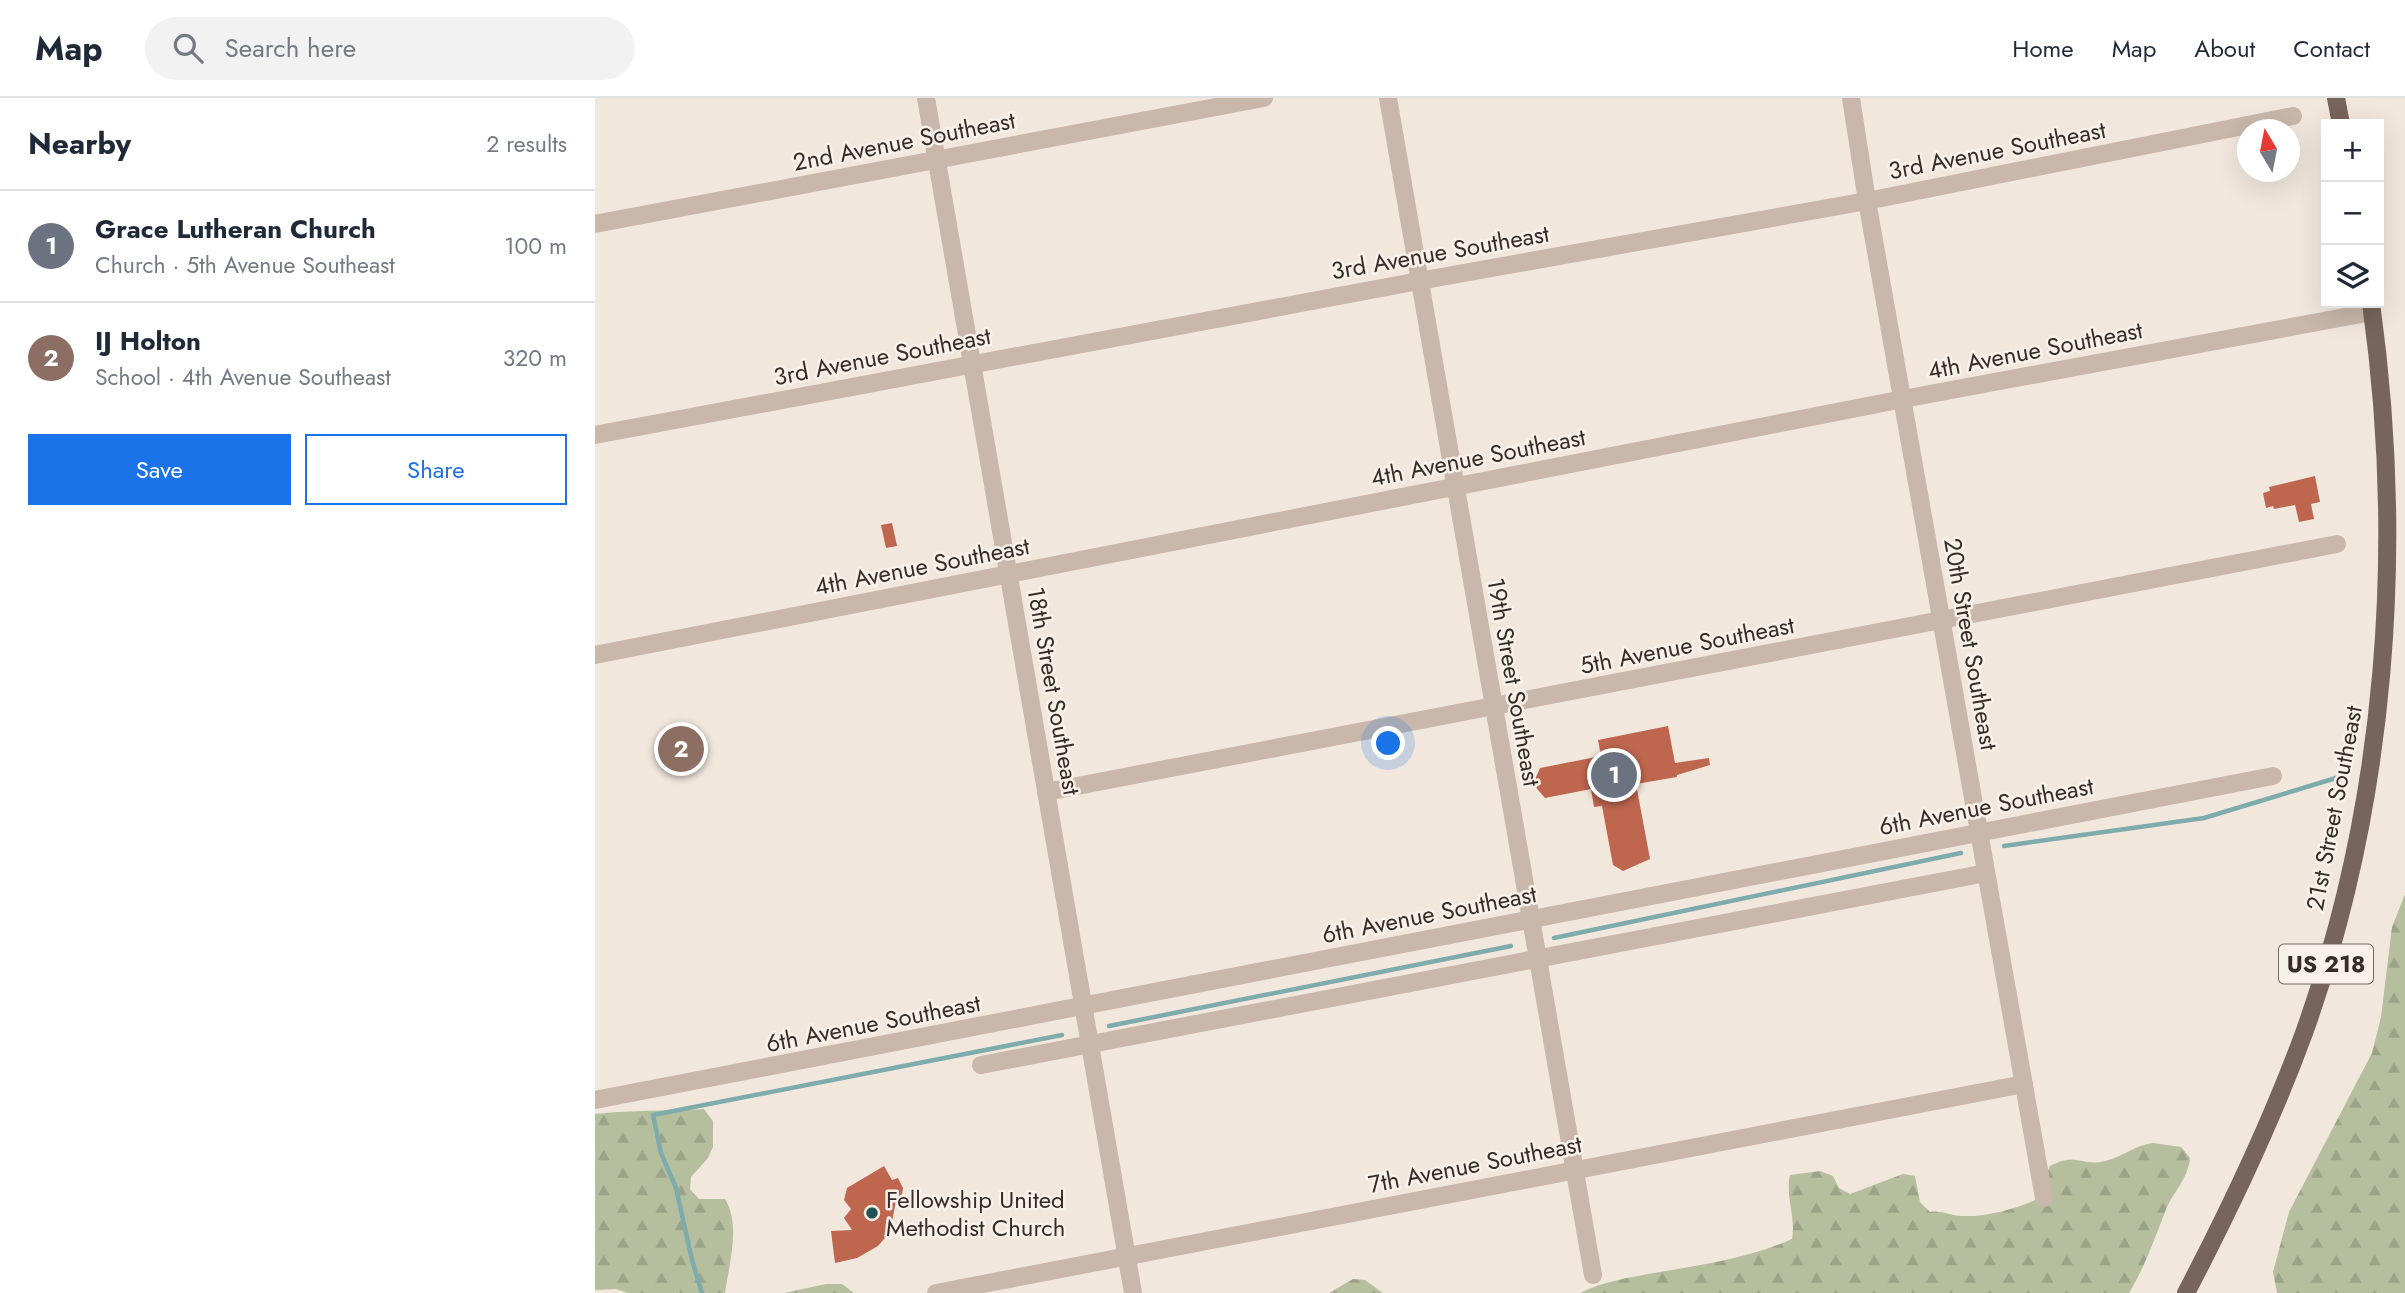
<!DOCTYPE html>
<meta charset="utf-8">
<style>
:root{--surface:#fff;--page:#f2f2f3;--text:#1f2937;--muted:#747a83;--line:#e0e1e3;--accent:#1a73e8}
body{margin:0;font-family:Jost,sans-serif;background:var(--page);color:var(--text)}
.controls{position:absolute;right:21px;top:21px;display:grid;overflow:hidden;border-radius:0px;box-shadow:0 7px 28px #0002}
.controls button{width:63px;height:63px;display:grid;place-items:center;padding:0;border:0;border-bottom:2px solid var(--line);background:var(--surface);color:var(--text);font:35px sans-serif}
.compass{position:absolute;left:1642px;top:21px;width:63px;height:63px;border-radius:50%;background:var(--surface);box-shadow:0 7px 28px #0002;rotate:350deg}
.you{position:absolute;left:794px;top:646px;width:24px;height:24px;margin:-18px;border:5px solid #fff;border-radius:50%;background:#1a73e8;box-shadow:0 0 0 10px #1a73e833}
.badge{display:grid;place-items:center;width:46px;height:46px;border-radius:50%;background:var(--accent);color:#fff;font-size:23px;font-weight:700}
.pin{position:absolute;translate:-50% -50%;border:4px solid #fff;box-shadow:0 2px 7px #0006}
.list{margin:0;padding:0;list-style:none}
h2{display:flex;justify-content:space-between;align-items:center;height:91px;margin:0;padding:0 28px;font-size:30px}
h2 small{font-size:23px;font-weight:400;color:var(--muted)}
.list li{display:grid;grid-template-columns:46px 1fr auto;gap:21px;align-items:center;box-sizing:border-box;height:112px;padding:0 28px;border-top:2px solid var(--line)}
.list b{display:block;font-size:26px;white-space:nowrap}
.list p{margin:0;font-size:23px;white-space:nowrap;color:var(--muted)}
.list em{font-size:23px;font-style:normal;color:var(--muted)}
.actions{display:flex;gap:14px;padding:21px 28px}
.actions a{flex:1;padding:16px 0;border:2px solid var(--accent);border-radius:0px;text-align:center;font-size:24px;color:var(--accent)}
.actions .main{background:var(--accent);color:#fff}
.icon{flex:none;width:38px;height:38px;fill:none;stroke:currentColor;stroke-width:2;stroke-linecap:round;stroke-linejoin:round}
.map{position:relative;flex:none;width:1810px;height:1195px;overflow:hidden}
header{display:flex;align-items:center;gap:42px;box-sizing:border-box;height:98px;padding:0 35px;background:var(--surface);border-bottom:2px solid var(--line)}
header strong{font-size:33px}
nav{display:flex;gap:38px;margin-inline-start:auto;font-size:24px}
.search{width:490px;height:63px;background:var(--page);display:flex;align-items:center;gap:18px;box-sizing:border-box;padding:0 24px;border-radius:38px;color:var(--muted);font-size:26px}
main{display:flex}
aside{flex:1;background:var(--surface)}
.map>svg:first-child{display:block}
</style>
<header>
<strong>Map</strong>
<div class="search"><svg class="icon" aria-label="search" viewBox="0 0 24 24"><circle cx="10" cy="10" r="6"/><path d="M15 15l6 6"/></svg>Search here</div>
<nav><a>Home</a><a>Map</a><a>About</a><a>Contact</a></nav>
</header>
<main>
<aside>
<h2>Nearby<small>2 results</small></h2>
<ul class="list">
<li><span class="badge" style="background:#6b7280">1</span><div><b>Grace Lutheran Church</b><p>Church · 5th Avenue Southeast</p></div><em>100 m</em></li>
<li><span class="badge" style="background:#8d6e63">2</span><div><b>IJ Holton</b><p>School · 4th Avenue Southeast</p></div><em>320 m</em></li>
</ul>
<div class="actions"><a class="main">Save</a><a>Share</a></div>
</aside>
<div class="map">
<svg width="1810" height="1195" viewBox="0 0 1810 1195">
<defs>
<pattern id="forest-firs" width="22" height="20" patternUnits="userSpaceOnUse" patternTransform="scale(1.75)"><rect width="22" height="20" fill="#b5bf9e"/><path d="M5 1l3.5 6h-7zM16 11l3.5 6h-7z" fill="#9ca488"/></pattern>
</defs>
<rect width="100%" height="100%" fill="#f1e7dd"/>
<g fill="url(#forest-firs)">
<polygon points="1810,796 1810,1195 1682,1195 1678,1174 1694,1114 1777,955 1786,919 1797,829"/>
<path d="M109 1011 118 1023V1049L113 1060 96 1079 95 1091 104 1101H130C146 1127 134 1166 130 1195H33L21 1191 0 1192V1016C36 1012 72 1013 109 1011Z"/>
<path d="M1558 1045 1586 1049 1595 1060C1593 1080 1580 1092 1572 1109 1560 1139 1551 1167 1534 1195H985C1009 1183 1033 1180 1059 1175 1106 1167 1154 1160 1197 1141 1201 1119 1190 1098 1195 1077L1225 1073 1238 1078 1244 1090 1255 1096 1308 1076 1320 1078 1325 1104 1335 1114C1347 1112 1355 1118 1367 1118 1390 1119 1421 1111 1442 1101L1455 1068C1483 1054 1486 1069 1510 1063 1528 1059 1540 1047 1558 1045Z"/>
<polygon points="758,1181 770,1182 788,1195 734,1195"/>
<polygon points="231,1186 247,1186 259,1195 189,1195"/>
</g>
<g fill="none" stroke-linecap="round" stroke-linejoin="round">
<g stroke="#7eabac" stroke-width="4.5">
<polyline points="1409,748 1609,720 1741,680"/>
<polyline points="959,840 1366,755"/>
<polyline points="514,928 916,848"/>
<polyline points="107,1195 97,1162 81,1090 66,1055 58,1017 467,937"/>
</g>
</g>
<g fill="#be664e">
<polygon points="1720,378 1725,404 1716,406 1719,421 1704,424 1700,407 1679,411 1678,408 1671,410 1668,395 1675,393 1674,389"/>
<polygon points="297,425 302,448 291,450 286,427"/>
<polygon points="1073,628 1080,665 1114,660 1115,667 1082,677 1082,679 1041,686 1055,761 1028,773 1018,767 1007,708 999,709 996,691 950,700 938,686 945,670 1006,658 1003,642"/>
<polygon points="289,1068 297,1082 303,1080 308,1090 306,1102 301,1103 295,1134 283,1148 262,1160 240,1165 236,1133 257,1132 249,1120 256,1111 249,1102 252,1090"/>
</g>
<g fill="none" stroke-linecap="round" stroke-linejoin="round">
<g stroke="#c8b7aa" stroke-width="18">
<polyline points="331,0 538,1195"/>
<polyline points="793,0 998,1177"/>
<polyline points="1256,0 1272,103 1449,1100"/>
<polyline points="0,126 669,0"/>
<polyline points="0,337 824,183 1272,103 1698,18"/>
<polyline points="0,557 1308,301 1777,214"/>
<polyline points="451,694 1742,446"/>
<polyline points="386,967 1391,775"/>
<polyline points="0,1002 1678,678"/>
<polyline points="341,1195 1429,986"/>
</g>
<g stroke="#77645b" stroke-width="18">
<polyline points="1741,0 1746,26"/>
<path d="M1591 1195C1635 1111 1676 1025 1709 935 1792 703 1810 448 1776 205"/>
</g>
</g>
<circle fill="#215355" stroke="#f8f1e9" stroke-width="2.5" cx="277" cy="1115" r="7"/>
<g text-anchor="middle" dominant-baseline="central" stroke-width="5" stroke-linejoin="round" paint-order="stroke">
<rect fill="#f8f1e9" stroke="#706863" stroke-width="2" x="1684" y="846.5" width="94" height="39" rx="5"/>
<g font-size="23" font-weight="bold" fill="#362d29">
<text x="1731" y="866">US 218</text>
</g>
<g font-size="24" fill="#362d29" stroke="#f8f1e9">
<text transform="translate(309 43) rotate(-11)">2nd Avenue Southeast</text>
<text transform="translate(1402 52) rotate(-11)">3rd Avenue Southeast</text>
<text transform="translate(845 154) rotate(-10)">3rd Avenue Southeast</text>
<text transform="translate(1440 252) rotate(-11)">4th Avenue Southeast</text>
<text transform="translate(287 258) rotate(-11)">3rd Avenue Southeast</text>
<text transform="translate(883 359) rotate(-11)">4th Avenue Southeast</text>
<text transform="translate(327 468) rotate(-11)">4th Avenue Southeast</text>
<text transform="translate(1376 546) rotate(80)">20th Street Southeast</text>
<text transform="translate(1092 547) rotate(-11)">5th Avenue Southeast</text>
<text transform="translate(919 584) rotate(80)">19th Street Southeast</text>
<text transform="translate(459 593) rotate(80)">18th Street Southeast</text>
<text transform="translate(1391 708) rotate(-11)">6th Avenue Southeast</text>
<text transform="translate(1739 710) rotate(-79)">21st Street Southeast</text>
<text transform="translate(834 816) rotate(-11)">6th Avenue Southeast</text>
<text transform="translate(278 925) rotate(-11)">6th Avenue Southeast</text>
<text transform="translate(880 1066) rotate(-11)">7th Avenue Southeast</text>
</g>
<g font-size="24" fill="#362d29" stroke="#f8f1e9" text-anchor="start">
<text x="291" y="1101">Fellowship United<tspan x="291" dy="28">Methodist Church</tspan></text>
</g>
</g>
</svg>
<div class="controls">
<button>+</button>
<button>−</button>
<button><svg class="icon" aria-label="layers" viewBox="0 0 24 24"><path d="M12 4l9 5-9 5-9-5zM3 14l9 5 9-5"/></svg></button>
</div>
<svg class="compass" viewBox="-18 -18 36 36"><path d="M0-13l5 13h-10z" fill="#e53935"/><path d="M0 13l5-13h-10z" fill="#747a83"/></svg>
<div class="you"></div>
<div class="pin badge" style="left:1019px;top:677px;background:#6b7280">1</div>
<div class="pin badge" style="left:86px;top:651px;background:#8d6e63">2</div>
</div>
</main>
